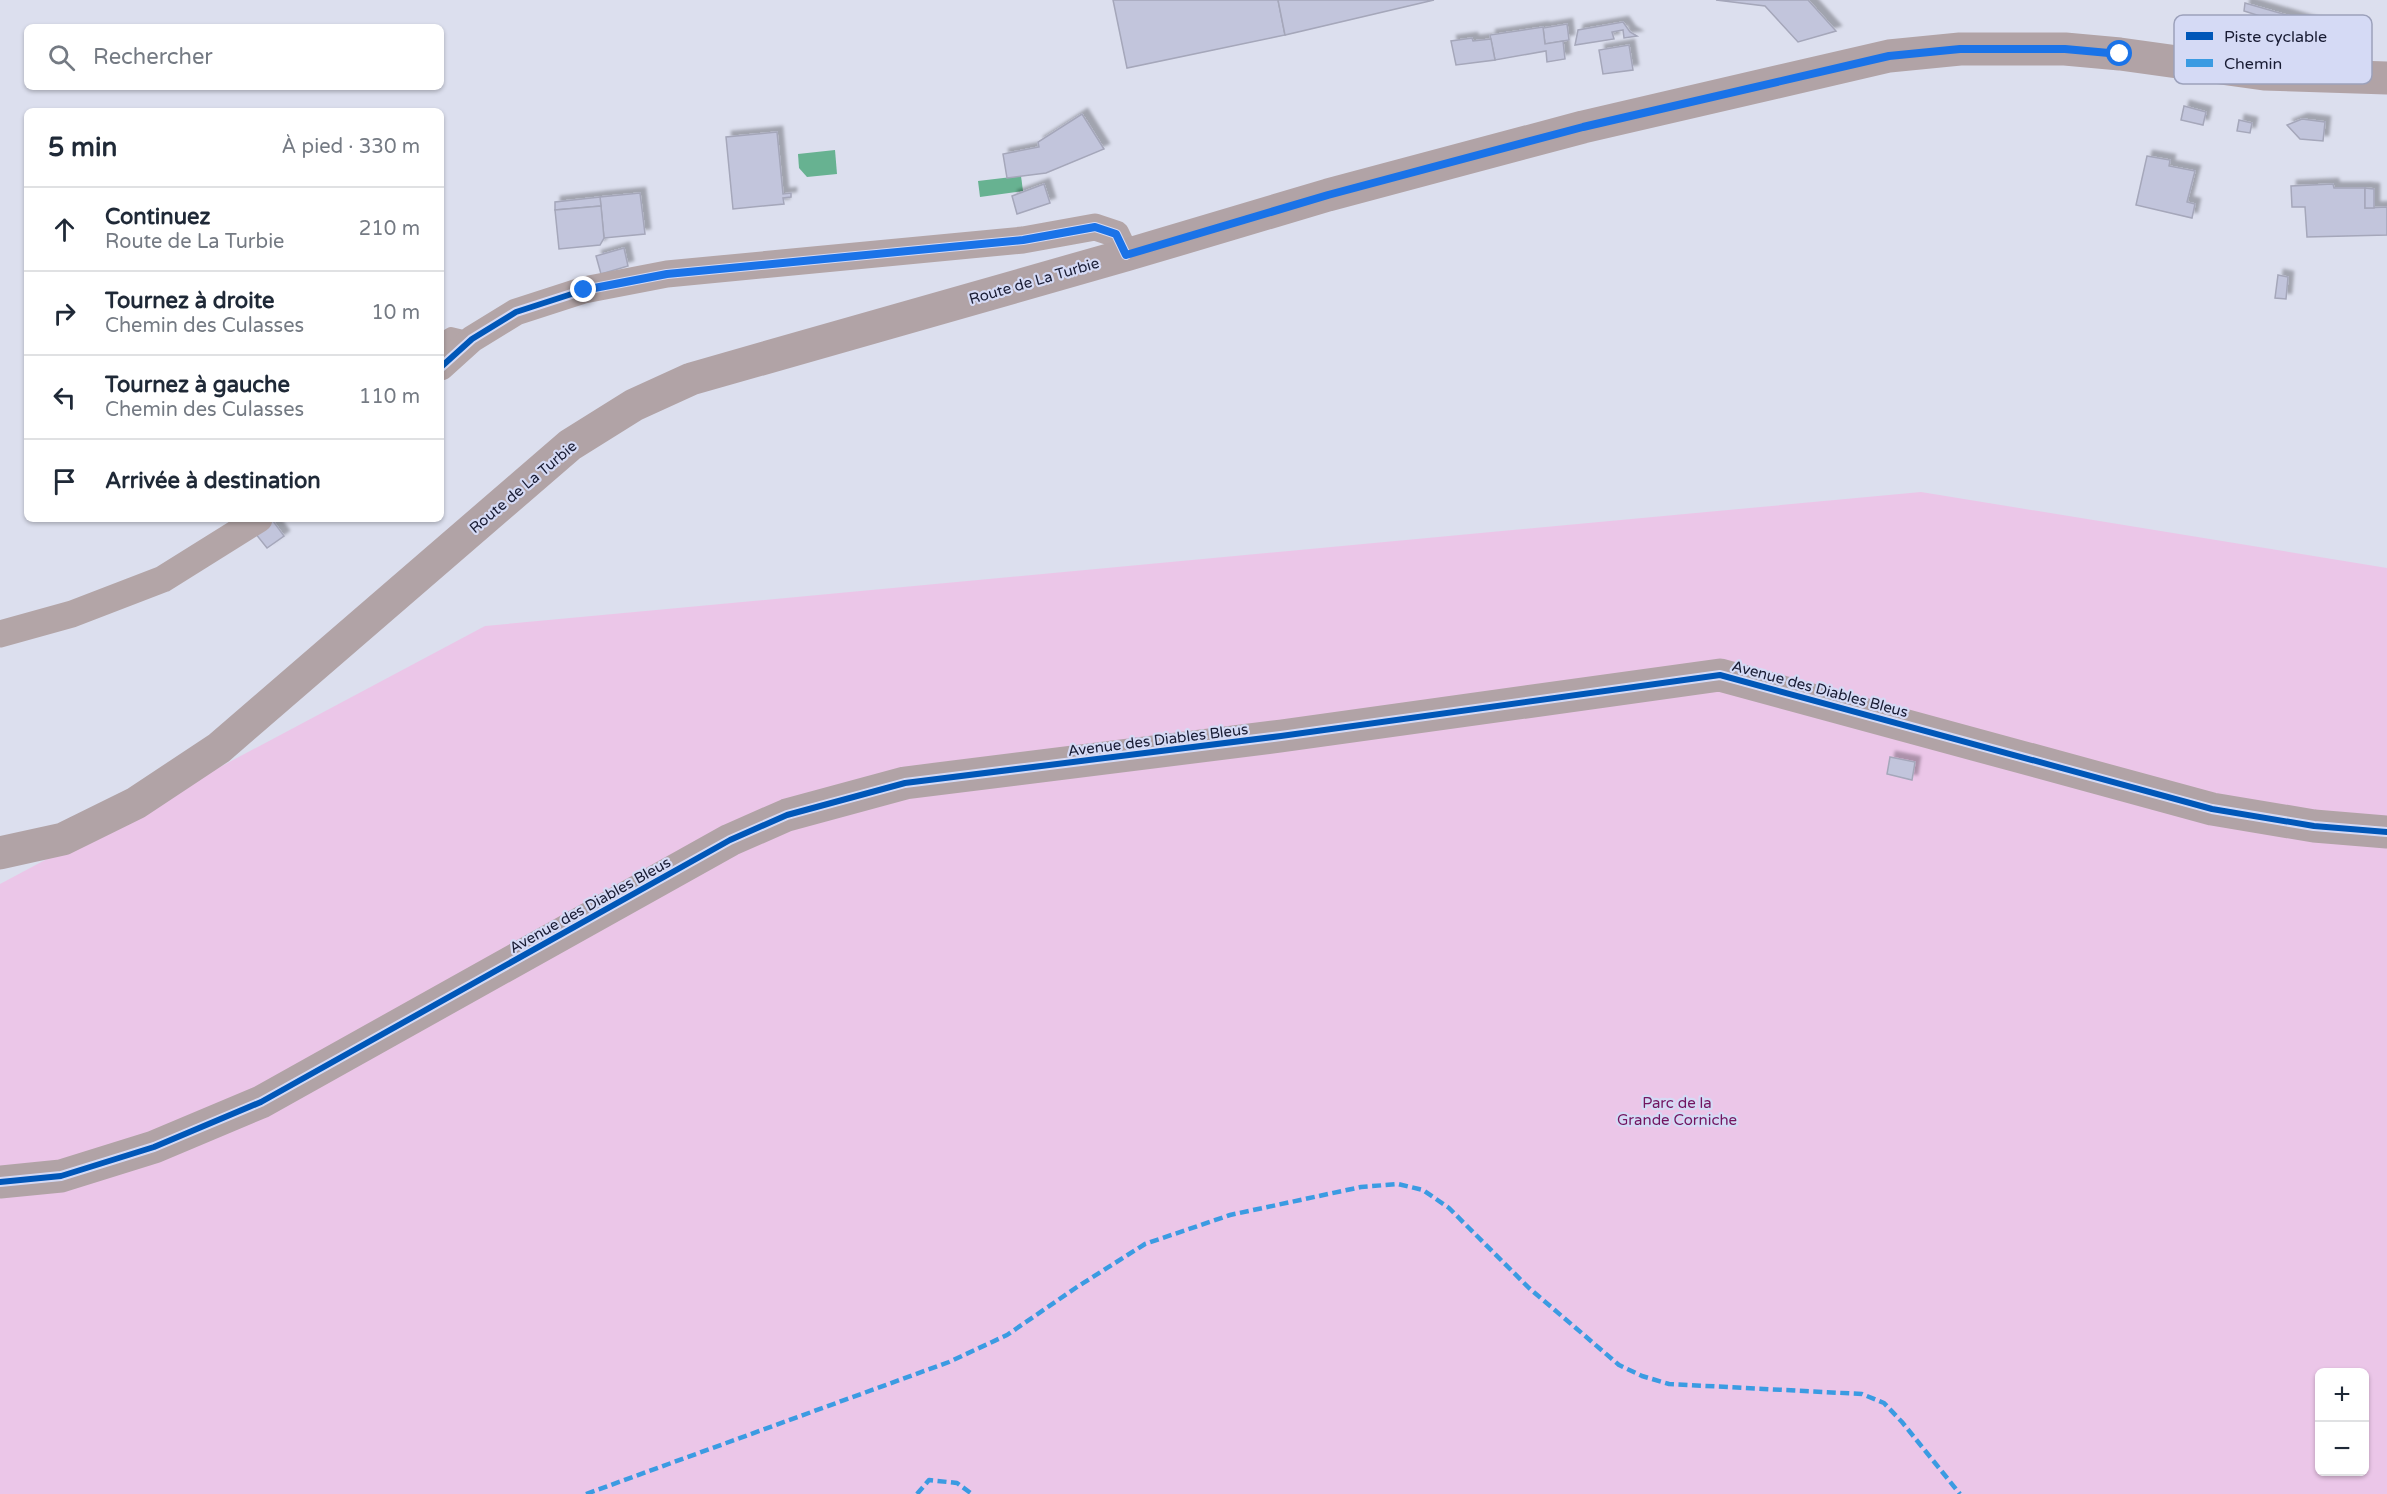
<!DOCTYPE html>
<html lang="fr">
<meta charset="utf-8">
<style>
:root{--surface:#fff;--page:#f2f2f3;--text:#1f2937;--muted:#747a83;--line:#e0e1e3}
body{margin:0;font-family:"Varela Round",sans-serif;background:var(--page);color:var(--text)}
.controls{position:absolute;right:18px;bottom:18px;display:grid;overflow:hidden;border-radius:9px;box-shadow:0 2px 4px #0004}
.controls button{width:54px;height:54px;display:grid;place-items:center;padding:0;border:0;border-bottom:2px solid var(--line);background:var(--surface);color:var(--text);font:30px sans-serif}
.stop{position:absolute;width:18px;height:18px;margin:-14px;border:4px solid #1a73e8;border-radius:50%;background:#fff}
.stop.end{background:#1a73e8;border-color:#fff;box-shadow:0 2px 6px #0008}
.list{margin:0;padding:0;list-style:none}
h2{display:flex;justify-content:space-between;align-items:center;height:78px;margin:0;padding:0 24px;font-size:26px}
h2 small{font-size:20px;font-weight:400;color:var(--muted)}
.list li{display:grid;grid-template-columns:39px 1fr auto;gap:18px;align-items:center;box-sizing:border-box;height:84px;padding:0 24px;border-top:2px solid var(--line)}
.list b{display:block;font-size:22px;white-space:nowrap}
.list p{margin:0;font-size:20px;white-space:nowrap;color:var(--muted)}
.list em{font-size:20px;font-style:normal;color:var(--muted)}
.icon{flex:none;width:33px;height:33px;fill:none;stroke:currentColor;stroke-width:2;stroke-linecap:round;stroke-linejoin:round}
.map{position:relative;flex:none;width:2387px;height:1494px;overflow:hidden}
.search{position:absolute;background:var(--surface);box-shadow:0 2px 4px #0004;left:24px;top:24px;width:420px;height:66px;display:flex;align-items:center;gap:15px;box-sizing:border-box;padding:0 21px;border-radius:9px;color:var(--muted);font-size:22px}
.panel{position:absolute;background:var(--surface);box-shadow:0 2px 4px #0004;left:24px;top:108px;width:420px;height:414px;border-radius:9px}
.map>svg:first-child{display:block}
</style>
<div class="map">
<svg width="2387" height="1494" viewBox="0 0 2387 1494">
<defs>
<filter id="shadow"><feDropShadow dx="5.5" dy="-5.5" stdDeviation="1.5" flood-color="#0004"/></filter>
</defs>
<rect width="100%" height="100%" fill="#dcdfee"/>
<path fill="#ebc6e8" fill-rule="evenodd" d="M1921 492 2387 568V1494H0V884L485 626ZM2320 1372H2364V1472H2320Z"/>
<g fill="#67b291">
<polygon points="835,150 837,174 807,177 799,168 798,154"/>
<polygon points="1021,176 1023,191 980,197 978,181"/>
</g>
<g fill="#c2c5dc" stroke="#a5a7ba" stroke-width="1.5" filter="url(#shadow)">
<polygon points="1113,0 1278,0 1285,35 1127,68"/>
<polygon points="1278,0 1434,0 1285,35"/>
<polygon points="1716,0 1808,0 1836,31 1798,42 1765,6"/>
<polygon points="2245,3 2321,25 2319,42 2294,32 2295,27 2244,11"/>
<polygon points="1623,22 1630,32 1637,36 1624,38 1623,30 1612,32 1614,39 1575,45 1578,30"/>
<polygon points="1567,24 1569,40 1545,44 1543,28"/>
<polygon points="1543,27 1545,44 1563,41 1565,59 1547,62 1546,51 1495,60 1490,35"/>
<polygon points="1472,38 1473,41 1491,39 1495,60 1456,65 1451,41"/>
<polygon points="1629,45 1633,70 1603,74 1599,50"/>
<polygon points="2184,106 2206,112 2203,125 2181,120"/>
<polygon points="1082,114 1104,149 1046,173 1007,178 1003,154 1039,147 1038,142"/>
<polygon points="2302,119 2325,122 2323,141 2300,139 2287,125"/>
<polygon points="2239,120 2252,123 2250,133 2237,131"/>
<polygon points="777,132 783,194 791,193 791,197 783,198 784,204 733,209 726,137"/>
<polygon points="2147,156 2170,160 2169,166 2195,171 2187,202 2195,204 2192,218 2136,205"/>
<polygon points="1044,184 1050,203 1017,214 1012,196"/>
<polygon points="2333,184 2334,188 2365,188 2365,208 2387,207 2387,235 2307,237 2305,207 2292,207 2291,186"/>
<polygon points="2365,188 2374,189 2374,208 2365,208"/>
<polygon points="640,193 645,234 604,238 600,197"/>
<polygon points="600,197 601,206 555,210 555,202"/>
<polygon points="601,206 604,238 600,245 559,249 555,210"/>
<polygon points="624,248 628,266 601,274 596,256"/>
<polygon points="2278,275 2288,277 2286,299 2275,298"/>
<polygon points="273,521 284,536 267,548 255,533"/>
<polygon points="1890,757 1915,762 1912,780 1887,774"/>
</g>
<g fill="none" stroke-linecap="round" stroke-linejoin="round">
<polyline stroke="#b3a5a7" stroke-width="14" points="441,340 451,334 472,339"/>
<g stroke="#b3a5a7" stroke-width="27">
<polyline points="441,367 472,339 516,312 584,290 667,274 1023,240 1095,227 1116,234 1126,255"/>
<polyline points="0,634 72,614 163,579 259,519"/>
</g>
<g stroke="#b1a3a6" stroke-width="33">
<polyline points="0,853 63,839 136,803 219,748 570,445 634,405 691,379 1126,255 1328,195 1583,127 1889,56 1960,49 2065,49 2120,54 2264,74 2387,78"/>
<polyline points="0,1182 61,1176 154,1147 261,1102 730,840 787,815 905,783 1281,736 1720,675 2212,809 2314,826 2387,832"/>
</g>
<g stroke="#3b9be2" stroke-width="4.5" stroke-dasharray="9 4.5" stroke-linecap="butt">
<polyline points="586,1494 949,1362 1007,1335 1077,1287 1145,1244 1230,1215 1361,1187 1398,1184 1423,1190 1449,1208 1529,1288 1619,1365 1642,1376 1669,1384 1862,1394 1884,1403 1902,1422 1960,1494"/>
<polyline points="917,1494 929,1480 957,1483 972,1494"/>
</g>
<g stroke="#d5daf5" stroke-width="10">
<g id="cycleway">
<polyline points="441,367 472,339 516,312 584,290 667,274 1023,240 1095,227 1116,234 1126,255"/>
<polyline points="0,1182 61,1176 154,1147 261,1102 730,840 787,815 905,783 1281,736 1720,675 2212,809 2314,826 2387,832"/>
</g>
</g>
<use href="#cycleway" stroke="#0057b8" stroke-width="6"/>
</g>
<g fill="none" stroke-linecap="round" stroke-linejoin="round">
<polyline stroke="#1a73e8" stroke-width="8" points="584,290 667,274 1023,240 1095,227 1116,234 1126,255 1328,195 1583,127 1889,56 1960,49 2065,49 2120,54"/>
</g>
<g text-anchor="middle" dominant-baseline="central" stroke-width="4.5" stroke-linejoin="round" paint-order="stroke">
<g font-size="15" fill="#181b33" stroke="#d5daf5">
<text transform="translate(1034 281) rotate(-16)">Route de La Turbie</text>
<text transform="translate(523 487) rotate(-40)">Route de La Turbie</text>
<text transform="translate(1820 689) rotate(15)">Avenue des Diables Bleus</text>
<text transform="translate(1158 740) rotate(-7)">Avenue des Diables Bleus</text>
<text transform="translate(590 905) rotate(-29)">Avenue des Diables Bleus</text>
</g>
<g font-size="15" fill="#721560" stroke="#d5daf5">
<text x="1677" y="1103">Parc de la<tspan x="1677" dy="17">Grande Corniche</tspan></text>
</g>
</g>
<rect x="2174" y="15" width="198" height="69" rx="9" fill="#d5daf5" stroke="#9ca1bb" stroke-width="1.5"/>
<rect x="2186" y="32" width="27" height="8" fill="#0057b8"/>
<rect x="2186" y="59" width="27" height="8" fill="#3b9be2"/>
<g font-size="16" fill="#181b33">
<text x="2224" y="42">Piste cyclable</text>
<text x="2224" y="69">Chemin</text>
</g>
</svg>
<div class="controls">
<button>+</button>
<button>−</button>
</div>
<div class="stop" style="left:2120px;top:54px"></div>
<div class="stop end" style="left:584px;top:290px"></div>
<div class="search"><svg class="icon" aria-label="search" viewBox="0 0 24 24"><circle cx="10" cy="10" r="6"/><path d="M15 15l6 6"/></svg>Rechercher</div>
<section class="panel">
<h2>5 min<small>À pied · 330 m</small></h2>
<ul class="list">
<li><svg class="icon" aria-label="ahead" viewBox="0 0 24 24"><path d="M12 20V5M6 11l6-6 6 6"/></svg><div><b>Continuez</b><p>Route de La Turbie</p></div><em>210 m</em></li>
<li><svg class="icon" aria-label="right" viewBox="0 0 24 24"><path d="M7 20v-9h11M14 6l5 5-5 5"/></svg><div><b>Tournez à droite</b><p>Chemin des Culasses</p></div><em>10 m</em></li>
<li><svg class="icon" aria-label="left" viewBox="0 0 24 24"><path d="M17 20v-9H6M10 6l-5 5 5 5"/></svg><div><b>Tournez à gauche</b><p>Chemin des Culasses</p></div><em>110 m</em></li>
<li><svg class="icon" aria-label="arrive" viewBox="0 0 24 24"><path d="M6 21V4h12l-3 4 3 4H6"/></svg><div><b>Arrivée à destination</b></div></li>
</ul>
</section>
</div>
